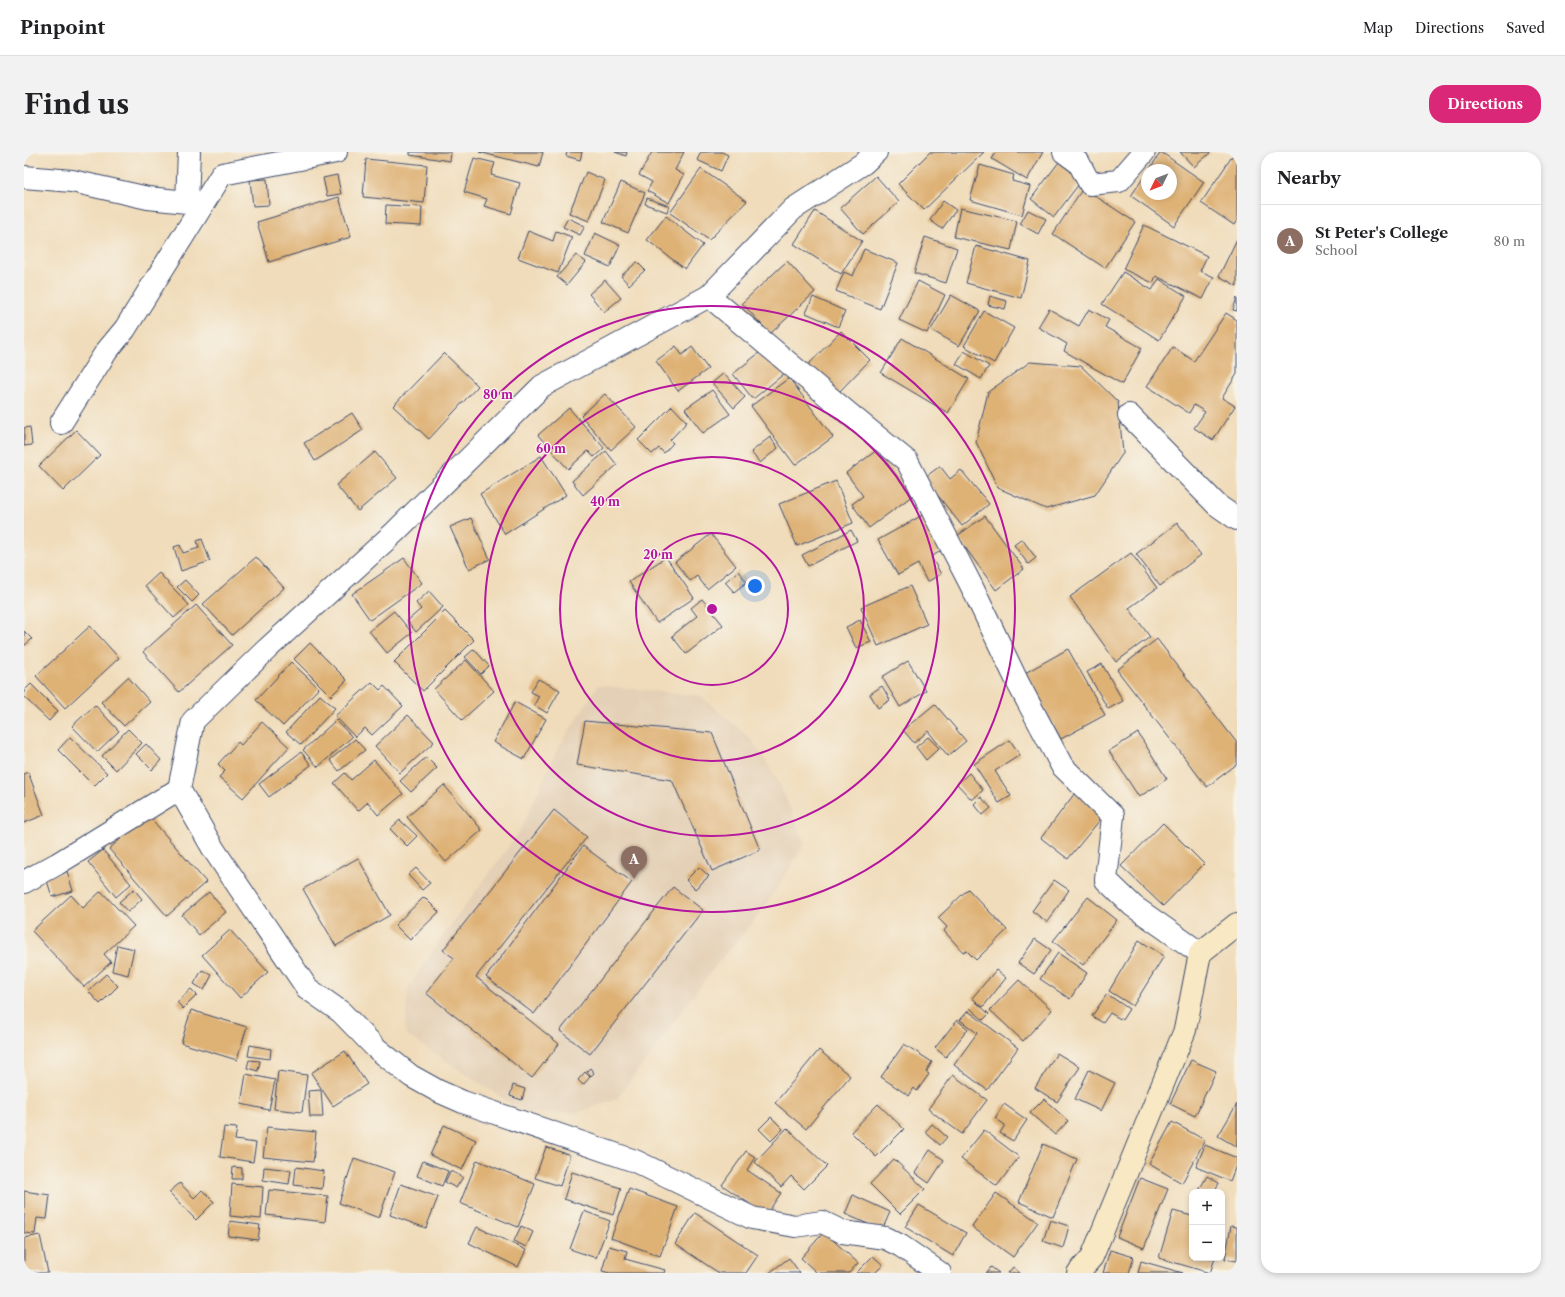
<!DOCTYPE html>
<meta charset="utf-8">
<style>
:root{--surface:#fff;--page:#f2f2f2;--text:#202124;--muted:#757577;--line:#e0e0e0;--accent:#db2777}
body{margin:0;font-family:"Libre Caslon Text",serif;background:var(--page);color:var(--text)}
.controls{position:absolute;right:12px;bottom:12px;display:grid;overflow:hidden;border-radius:8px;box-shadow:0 2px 6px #0003}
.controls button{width:36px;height:36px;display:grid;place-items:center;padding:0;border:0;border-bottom:1px solid var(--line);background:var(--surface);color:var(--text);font:20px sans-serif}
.compass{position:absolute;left:1117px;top:12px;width:36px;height:36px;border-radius:50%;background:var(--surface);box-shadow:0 2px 6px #0003;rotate:227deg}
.you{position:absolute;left:731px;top:434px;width:14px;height:14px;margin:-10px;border:3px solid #fff;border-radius:50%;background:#1a73e8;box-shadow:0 0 0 6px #1a73e833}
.badge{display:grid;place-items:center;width:26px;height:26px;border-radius:50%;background:var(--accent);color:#fff;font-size:13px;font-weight:700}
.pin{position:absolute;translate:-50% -33px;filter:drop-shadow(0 1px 2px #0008)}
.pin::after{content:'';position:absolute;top:21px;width:14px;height:12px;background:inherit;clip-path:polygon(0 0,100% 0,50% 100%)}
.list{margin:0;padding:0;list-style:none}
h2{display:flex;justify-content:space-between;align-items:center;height:52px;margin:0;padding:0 16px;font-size:17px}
h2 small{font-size:13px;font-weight:400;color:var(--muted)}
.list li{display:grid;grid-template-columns:26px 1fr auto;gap:12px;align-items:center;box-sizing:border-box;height:72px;padding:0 16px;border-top:1px solid var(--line)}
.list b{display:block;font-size:15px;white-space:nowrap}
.list p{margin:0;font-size:13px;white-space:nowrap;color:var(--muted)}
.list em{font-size:13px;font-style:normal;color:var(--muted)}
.map{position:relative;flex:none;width:1213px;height:1121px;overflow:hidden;border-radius:16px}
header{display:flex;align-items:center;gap:24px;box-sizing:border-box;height:56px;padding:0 20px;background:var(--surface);border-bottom:1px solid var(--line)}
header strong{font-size:19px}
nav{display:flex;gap:22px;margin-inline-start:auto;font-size:14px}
.intro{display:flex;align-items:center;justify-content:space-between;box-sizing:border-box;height:96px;padding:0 24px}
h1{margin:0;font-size:28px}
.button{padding:10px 18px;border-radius:16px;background:var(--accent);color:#fff;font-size:14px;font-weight:700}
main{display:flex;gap:24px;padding:0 24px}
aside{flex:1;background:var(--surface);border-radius:16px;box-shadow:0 2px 6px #0003}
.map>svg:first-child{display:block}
</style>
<header>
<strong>Pinpoint</strong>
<nav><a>Map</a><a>Directions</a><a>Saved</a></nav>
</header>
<div class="intro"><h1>Find us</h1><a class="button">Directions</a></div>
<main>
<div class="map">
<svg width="1213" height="1121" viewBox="0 0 1213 1121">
<rect width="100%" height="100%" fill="#f7f3e8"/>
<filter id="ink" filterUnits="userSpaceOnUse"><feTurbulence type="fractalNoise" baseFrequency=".025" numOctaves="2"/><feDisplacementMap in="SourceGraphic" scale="8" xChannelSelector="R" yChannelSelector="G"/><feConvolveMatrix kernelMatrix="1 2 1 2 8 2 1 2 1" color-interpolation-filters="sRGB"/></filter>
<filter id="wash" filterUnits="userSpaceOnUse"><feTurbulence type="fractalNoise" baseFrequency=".012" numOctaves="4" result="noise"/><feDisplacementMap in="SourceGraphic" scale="16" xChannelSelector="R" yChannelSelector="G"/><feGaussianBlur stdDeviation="0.9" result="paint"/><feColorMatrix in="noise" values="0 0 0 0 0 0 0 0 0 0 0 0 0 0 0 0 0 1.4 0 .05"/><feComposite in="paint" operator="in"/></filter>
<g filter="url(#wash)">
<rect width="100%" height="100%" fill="#f0dcba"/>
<polygon fill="#e4d0b6" points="574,533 677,544 729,589 756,632 781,692 737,761 690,816 593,947 553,961 501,961 381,882 384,836 424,777 496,679 533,598"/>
<g id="blocks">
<g fill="#deb175">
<polygon points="386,0 427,0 426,9 386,3"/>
<polygon points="455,0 519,0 515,15"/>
<polygon points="543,0 558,0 556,8 542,4"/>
<polygon points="591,0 603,0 602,4"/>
<polygon points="628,0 660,0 651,18 660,23 645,51 623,39 628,30 615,23"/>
<polygon points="677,0 698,0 704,3 697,19 673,8"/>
<polygon points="906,0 960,0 900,58 874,32"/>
<polygon points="972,0 1019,0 1003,28 968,7"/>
<polygon points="1137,0 1180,30 1150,74 1107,44 1123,20 1123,42 1147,42 1147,18 1125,18"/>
<polygon points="1156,0 1187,0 1170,15"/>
<polygon points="1211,0 1213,0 1213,68 1210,73 1177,51"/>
<polygon points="450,6 471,11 467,23 496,31 487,62 460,54 463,47 440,40"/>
<polygon points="342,7 403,13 400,51 339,45"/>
<polygon points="1035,10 1058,28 1030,65 1007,47"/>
<polygon points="956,13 990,23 988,29 1006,34 998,63 946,48"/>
<polygon points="677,17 723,49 685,88 646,61"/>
<polygon points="562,20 581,28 565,69 545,61"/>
<polygon points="313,23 317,42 303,44 299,26"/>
<polygon points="852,24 875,50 839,82 816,56"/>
<polygon points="243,27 245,53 229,54 226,28"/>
<polygon points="597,30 621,41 604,81 579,70"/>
<polygon points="1059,36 1111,70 1081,116 1029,82"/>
<polygon points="315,45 327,85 245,110 233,70"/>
<polygon points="623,46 645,54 643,60 621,52"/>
<polygon points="919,49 932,58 918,77 906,68"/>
<polygon points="362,53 398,55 397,74 361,72"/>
<polygon points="936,56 993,69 987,98 930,85"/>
<polygon points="1004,58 1022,67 1014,82 996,72"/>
<polygon points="791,59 838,89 817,122 770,92"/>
<polygon points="642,64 679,93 661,117 623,88"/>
<polygon points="544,66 561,74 556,83 539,75"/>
<polygon points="1120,73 1183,104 1176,119 1190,125 1179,147 1132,124 1129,131 1099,117"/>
<polygon points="504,79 529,89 532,79 548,85 534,121 494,106"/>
<polygon points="571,81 596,93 586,115 561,104"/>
<polygon points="901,85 933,96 922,131 890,121"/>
<polygon points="1213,87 1213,134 1195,124"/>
<polygon points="952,94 1006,109 997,146 942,131"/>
<polygon points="840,97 874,111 856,157 812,139 820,120 829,124"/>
<polygon points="552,103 562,110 543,133 533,125"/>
<polygon points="763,109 791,140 746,182 718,151"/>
<polygon points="613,110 621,118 605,133 597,124"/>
<polygon points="1099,120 1128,138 1135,127 1162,144 1135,188 1078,152"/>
<polygon points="581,128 597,146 580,160 565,142"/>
<polygon points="894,129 921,143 903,181 875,168"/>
<polygon points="927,143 956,159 935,194 907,178"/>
<polygon points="966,144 983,149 981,157 964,153"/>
<polygon points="789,145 821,159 814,175 782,161"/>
<polygon points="1213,145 1213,159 1209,158"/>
<polygon points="1025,157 1055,174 1065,157 1085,168 1081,175 1118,196 1098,232 1040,199 1043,192 1014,175"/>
<polygon points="960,159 990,176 970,211 940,194"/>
<polygon points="1202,161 1213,168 1213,222 1198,246 1211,254 1189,288 1170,276 1181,260 1170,253 1165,261 1123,234 1149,195 1170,209"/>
<polygon points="817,179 846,208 811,244 782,215"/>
<polygon points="878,186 945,227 924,261 857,221"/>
<polygon points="652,194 658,203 668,195 684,217 654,239 632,209"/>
<polygon points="741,196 761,221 729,247 709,222"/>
<polygon points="940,199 965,214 957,227 932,212"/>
<polygon points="420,201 454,234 405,287 369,254"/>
<polygon points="1006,210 1057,214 1094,250 1099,301 1071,343 1022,357 974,336 952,290 964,240"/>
<polygon points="700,221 721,245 710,256 688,231"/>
<polygon points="765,226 809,285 771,313 727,254"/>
<polygon points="688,238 706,262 679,281 661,257"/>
<polygon points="581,242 612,275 587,298 557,264"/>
<polygon points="648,254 663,270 646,288 649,291 640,301 635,296 628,302 614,288"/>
<polygon points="545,256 580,296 570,305 564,299 544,317 514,283"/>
<polygon points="328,261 339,278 291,309 280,291"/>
<polygon points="6,275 8,293 0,294 0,276"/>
<polygon points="52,278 76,303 39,339 15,314"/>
<polygon points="746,285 754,296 736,311 727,300"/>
<polygon points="853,298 888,344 845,376 828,352 839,344 822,321"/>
<polygon points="582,299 593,313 559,343 548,329"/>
<polygon points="351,300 373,326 334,359 312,333"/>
<polygon points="517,304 542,343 481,382 456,342"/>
<polygon points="916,314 926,327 937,318 965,352 938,374 900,326"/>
<polygon points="812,329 829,371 773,394 755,352"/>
<polygon points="904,360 923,395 907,405 917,422 903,430 894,412 874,423 854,388"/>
<polygon points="961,364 1000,417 972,438 933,384"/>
<polygon points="447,366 466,407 445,417 426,375"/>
<polygon points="1153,371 1177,403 1136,434 1112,402"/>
<polygon points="827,378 833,389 784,414 778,403"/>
<polygon points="687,382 712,414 683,437 673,424 666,429 651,410"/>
<polygon points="178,387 186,409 157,419 150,395 156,393 159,401 175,396 173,389"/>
<polygon points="998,387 1012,406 1004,412 990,393"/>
<polygon points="1107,401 1133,436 1105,456 1126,485 1092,510 1046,445"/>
<polygon points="232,405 260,436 208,483 179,452"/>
<polygon points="642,405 670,446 633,471 605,430"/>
<polygon points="380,406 398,431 346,468 328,442"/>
<polygon points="714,419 723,430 710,440 701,430"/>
<polygon points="135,421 165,453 150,466 121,434"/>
<polygon points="161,428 175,443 168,450 153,435"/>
<polygon points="886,434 903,472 854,494 837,455"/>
<polygon points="405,439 419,455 392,480 383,469 397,457 392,451"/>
<polygon points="678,447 699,473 662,502 648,484 673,464 667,456"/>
<polygon points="172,453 208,493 155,540 119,500"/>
<polygon points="370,459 388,481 363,501 345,479"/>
<polygon points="421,459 450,488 399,539 370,510"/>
<polygon points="836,468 847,490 832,496 822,475"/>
<polygon points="66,474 95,506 41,556 12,524"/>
<polygon points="0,479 8,487 0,494"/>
<polygon points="1133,487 1213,591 1213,612 1183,635 1093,518"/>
<polygon points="286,491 323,528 307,544 270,507"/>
<polygon points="450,497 465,514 457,522 441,505"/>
<polygon points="1044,497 1081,563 1037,587 1001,521"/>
<polygon points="442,508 470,539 438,568 410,537"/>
<polygon points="884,509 902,539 876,555 858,525"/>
<polygon points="267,510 295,536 259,574 232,548"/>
<polygon points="1078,512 1099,549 1084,557 1063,520"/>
<polygon points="104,525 126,550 100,574 77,550"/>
<polygon points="514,527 536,538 523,561 510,553 515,544 507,540"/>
<polygon points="348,530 356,538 360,534 379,554 348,583 341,576 331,585 311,564"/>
<polygon points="7,532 34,559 25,569 0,545 0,539"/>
<polygon points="858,534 866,548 854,556 846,542"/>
<polygon points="296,543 311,556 277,593 262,580"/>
<polygon points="491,550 522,567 500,607 469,590"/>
<polygon points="911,552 942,589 924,604 904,579 890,591 879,578"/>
<polygon points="71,553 95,579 73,600 48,574"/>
<polygon points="384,563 410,590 376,621 351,594"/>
<polygon points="312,568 328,585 294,615 279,598"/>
<polygon points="561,569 688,581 736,698 688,719 648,628 553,613"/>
<polygon points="238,570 265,595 219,646 195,625 201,619 194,612 214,590 217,593"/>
<polygon points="104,577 118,591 92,618 78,604"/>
<polygon points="1114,581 1143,627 1115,645 1085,599"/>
<polygon points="46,585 83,621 70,634 34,598"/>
<polygon points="904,585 915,596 902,608 892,595"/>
<polygon points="331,587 341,598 315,619 306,608"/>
<polygon points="986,588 996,603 971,619 987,644 975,651 950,612"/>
<polygon points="122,592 137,608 128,618 112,602"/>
<polygon points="277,600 287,613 245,645 235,632"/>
<polygon points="402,605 413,616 387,640 376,629"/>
<polygon points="350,608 379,642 354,663 344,650 334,659 310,631 321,621 327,628"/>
<polygon points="4,620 20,663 0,671 0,622"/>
<polygon points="945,621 959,638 948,648 933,632"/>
<polygon points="420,633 458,678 422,710 383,665"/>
<polygon points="1051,641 1080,663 1044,707 1017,686"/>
<polygon points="957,645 967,656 959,663 950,652"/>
<polygon points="530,658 563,685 452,825 535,892 508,926 402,841 430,806 419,798"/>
<polygon points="124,663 182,730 143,764 85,697"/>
<polygon points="376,668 393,684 383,694 366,677"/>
<polygon points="1139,671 1180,712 1139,754 1097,714"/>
<polygon points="559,694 608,730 510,862 462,825"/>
<polygon points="79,698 107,732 92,745 64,710"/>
<polygon points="334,706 366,763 312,794 279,737"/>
<polygon points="675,715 685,724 671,737 662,728"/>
<polygon points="392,716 406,731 398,738 384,723"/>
<polygon points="43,719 49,739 28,745 22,725"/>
<polygon points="1030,728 1045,738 1023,770 1008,759"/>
<polygon points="649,735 679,758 566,902 536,879"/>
<polygon points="110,737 118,747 104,760 95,750"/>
<polygon points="944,737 983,778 952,808 943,799 939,800 920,779 923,775 914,766"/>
<polygon points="77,739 110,774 80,802 87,810 60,835 8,779 47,743 59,756"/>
<polygon points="185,740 202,760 175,783 158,763"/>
<polygon points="400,745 415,760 386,788 371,773"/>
<polygon points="1064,745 1093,768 1059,813 1029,789"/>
<polygon points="206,778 244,820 216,846 178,803"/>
<polygon points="1011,787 1027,798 1010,822 994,811"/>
<polygon points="1115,788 1140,804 1109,854 1085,839"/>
<polygon points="93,793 110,797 104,823 88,819"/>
<polygon points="1034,801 1063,821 1046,847 1016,827"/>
<polygon points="178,818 188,823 180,838 170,832"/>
<polygon points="972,818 982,826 959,855 948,846"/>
<polygon points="82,822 94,834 76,852 64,839"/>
<polygon points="995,828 1028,858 999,889 966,858"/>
<polygon points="167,837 173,843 159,857 153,850"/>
<polygon points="1083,842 1105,857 1098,868 1086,861 1079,871 1068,864"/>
<polygon points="952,850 965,862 959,868 946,856"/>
<polygon points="167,858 223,875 213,908 157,891"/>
<polygon points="944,859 994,896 963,938 930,913 953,881 936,868"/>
<polygon points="933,868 944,877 922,905 911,896"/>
<polygon points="880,892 908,910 902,920 905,922 893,939 890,936 885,944 857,925"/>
<polygon points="226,893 247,897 246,907 224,904"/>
<polygon points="795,898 826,924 782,977 751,951"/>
<polygon points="321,899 343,932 309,954 287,921"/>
<polygon points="1033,901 1056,915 1033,950 1011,936"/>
<polygon points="225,908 236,909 234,919 223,916"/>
<polygon points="1167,908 1192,919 1171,964 1146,952"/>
<polygon points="566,916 570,921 567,924 563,919"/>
<polygon points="1065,918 1091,931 1077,959 1051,947"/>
<polygon points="254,919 283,923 278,960 250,957"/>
<polygon points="561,920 566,925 559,933 554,928"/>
<polygon points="222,922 251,928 245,958 217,952"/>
<polygon points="929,923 963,948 938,982 904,957"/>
<polygon points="489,933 501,937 498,948 486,944"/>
<polygon points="297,938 299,965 286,965 284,939"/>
<polygon points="1020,947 1044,969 1031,983 1006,961"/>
<polygon points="854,952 880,977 852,1005 827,980"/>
<polygon points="980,952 1003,968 989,989 976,981 981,973 971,966"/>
<polygon points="1213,952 1213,995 1194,984"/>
<polygon points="747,965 759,977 747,989 735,977"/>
<polygon points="1148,970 1181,988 1158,1031 1125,1012"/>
<polygon points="908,972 923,985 916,993 901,980"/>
<polygon points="420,973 452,988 438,1018 406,1003"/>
<polygon points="200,975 213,976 211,988 232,991 229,1010 196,1005"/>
<polygon points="243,975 292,980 289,1010 239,1005"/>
<polygon points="763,976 803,1014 780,1037 767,1024 757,1035 731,1010"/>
<polygon points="960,978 995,1005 973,1034 937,1007"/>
<polygon points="1019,992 1053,1007 1029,1065 995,1050"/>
<polygon points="1181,993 1213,1006 1213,1011 1206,1029 1172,1015"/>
<polygon points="522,995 546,1003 536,1034 511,1026"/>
<polygon points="906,998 920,1008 905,1031 891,1021"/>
<polygon points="722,999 731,1005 723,1018 757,1041 742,1063 698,1033"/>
<polygon points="330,1006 371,1020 355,1066 315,1051"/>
<polygon points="870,1007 901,1037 876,1062 846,1032"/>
<polygon points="453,1008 511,1032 494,1075 436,1051"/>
<polygon points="399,1009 424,1019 418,1034 393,1024"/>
<polygon points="209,1015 218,1016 218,1027 208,1027"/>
<polygon points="240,1015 267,1018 265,1032 239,1028"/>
<polygon points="272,1015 300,1019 298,1037 270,1033"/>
<polygon points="426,1019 439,1025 432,1036 421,1030"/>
<polygon points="548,1020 597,1036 589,1063 540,1047"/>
<polygon points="1183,1024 1195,1031 1190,1040 1174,1040"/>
<polygon points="1116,1026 1144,1037 1120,1096 1093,1085"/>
<polygon points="156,1031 170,1046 178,1038 190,1050 172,1068 145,1040"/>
<polygon points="208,1032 239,1035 237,1067 206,1064"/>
<polygon points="377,1032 414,1045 402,1076 366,1063"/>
<polygon points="605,1037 654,1055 636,1104 587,1086"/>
<polygon points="245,1038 304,1044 301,1070 242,1063"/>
<polygon points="0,1039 26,1043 23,1067 13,1066 11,1082 0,1081"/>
<polygon points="972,1041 1014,1070 989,1105 948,1075"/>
<polygon points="829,1043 866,1060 858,1078 821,1062"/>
<polygon points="895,1053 942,1081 929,1104 881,1075"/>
<polygon points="560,1059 586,1069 572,1106 546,1097"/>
<polygon points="1149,1059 1168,1064 1168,1106 1191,1106 1186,1121 1135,1106"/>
<polygon points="671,1061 734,1103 722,1121 695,1121 651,1092"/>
<polygon points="1026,1068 1045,1074 1039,1096 1019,1089"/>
<polygon points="206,1069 236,1073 234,1088 204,1084"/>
<polygon points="497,1074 509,1080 502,1095 490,1089"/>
<polygon points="1207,1074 1213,1075 1213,1109 1201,1107"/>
<polygon points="453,1075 502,1098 494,1115 445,1091"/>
<polygon points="800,1080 834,1111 825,1121 793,1121 777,1106"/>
<polygon points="16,1083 24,1121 0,1121 0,1086"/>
<polygon points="585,1094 603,1099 601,1107 641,1118 640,1121 586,1121 578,1119"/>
<polygon points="1086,1098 1110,1105 1105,1121 1079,1121"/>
<polygon points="849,1104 859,1113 851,1121 832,1121"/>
<polygon points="765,1106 776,1121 745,1121"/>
<polygon points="1117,1109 1159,1121 1114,1121"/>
<polygon points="967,1115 975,1121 962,1121"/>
<polygon points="989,1115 996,1121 984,1121"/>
</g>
</g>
</g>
<g filter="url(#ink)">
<use href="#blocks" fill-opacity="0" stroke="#3b496c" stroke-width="1"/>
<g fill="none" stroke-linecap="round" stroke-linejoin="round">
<g stroke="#3b496c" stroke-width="24">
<g id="minor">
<polyline points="852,0 840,11 769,57 685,144 518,234 371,380 243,497 169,569 155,637 190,698 283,836 317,860 352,896 387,924 414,939 439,950 611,1009 728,1066 771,1074 798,1070 819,1080 861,1086 877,1094 916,1121"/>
<polyline points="1040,0 1055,11 1066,32 1095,29 1120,0"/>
<polyline points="0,25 48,29 124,46 163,50 165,0"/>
<polyline points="685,144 824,261 883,309 947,433 995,533 1038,614 1089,664 1082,728 1109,754 1176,801"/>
<polyline points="1105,263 1193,353 1213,367"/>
<polyline points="37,271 82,200 101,177 198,22 312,0"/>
<polyline points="0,730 33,712 155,637"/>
</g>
</g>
<g stroke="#3b496c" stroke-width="24">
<polyline id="secondary" points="1054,1121 1068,1105 1161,878 1176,801 1213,772"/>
</g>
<use href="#minor" stroke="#fff" stroke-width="22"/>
<use href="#secondary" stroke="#f8e8c3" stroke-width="22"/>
</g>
</g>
<g fill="none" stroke="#b5179e" stroke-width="2">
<circle cx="688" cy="457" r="76"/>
<circle cx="688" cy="457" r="152"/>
<circle cx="688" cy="457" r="227"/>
<circle cx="688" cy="457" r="303"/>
</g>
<circle cx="688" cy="457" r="6" fill="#b5179e" stroke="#f7f3e8" stroke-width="2"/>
<g font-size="12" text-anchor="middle" font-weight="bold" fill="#b5179e" stroke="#f7f3e8" stroke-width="3" stroke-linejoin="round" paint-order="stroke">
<text x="474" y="247">80 m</text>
<text x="527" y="301">60 m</text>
<text x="581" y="354">40 m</text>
<text x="634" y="407">20 m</text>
</g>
</svg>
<div class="controls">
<button>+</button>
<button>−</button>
</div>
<svg class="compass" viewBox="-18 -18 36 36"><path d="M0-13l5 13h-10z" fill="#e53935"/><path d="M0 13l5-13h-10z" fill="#757577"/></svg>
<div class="you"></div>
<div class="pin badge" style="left:610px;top:727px;background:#8d6e63">A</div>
</div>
<aside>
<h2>Nearby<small></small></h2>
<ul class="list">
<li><span class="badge" style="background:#8d6e63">A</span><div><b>St Peter's College</b><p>School</p></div><em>80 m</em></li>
</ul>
</aside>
</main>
